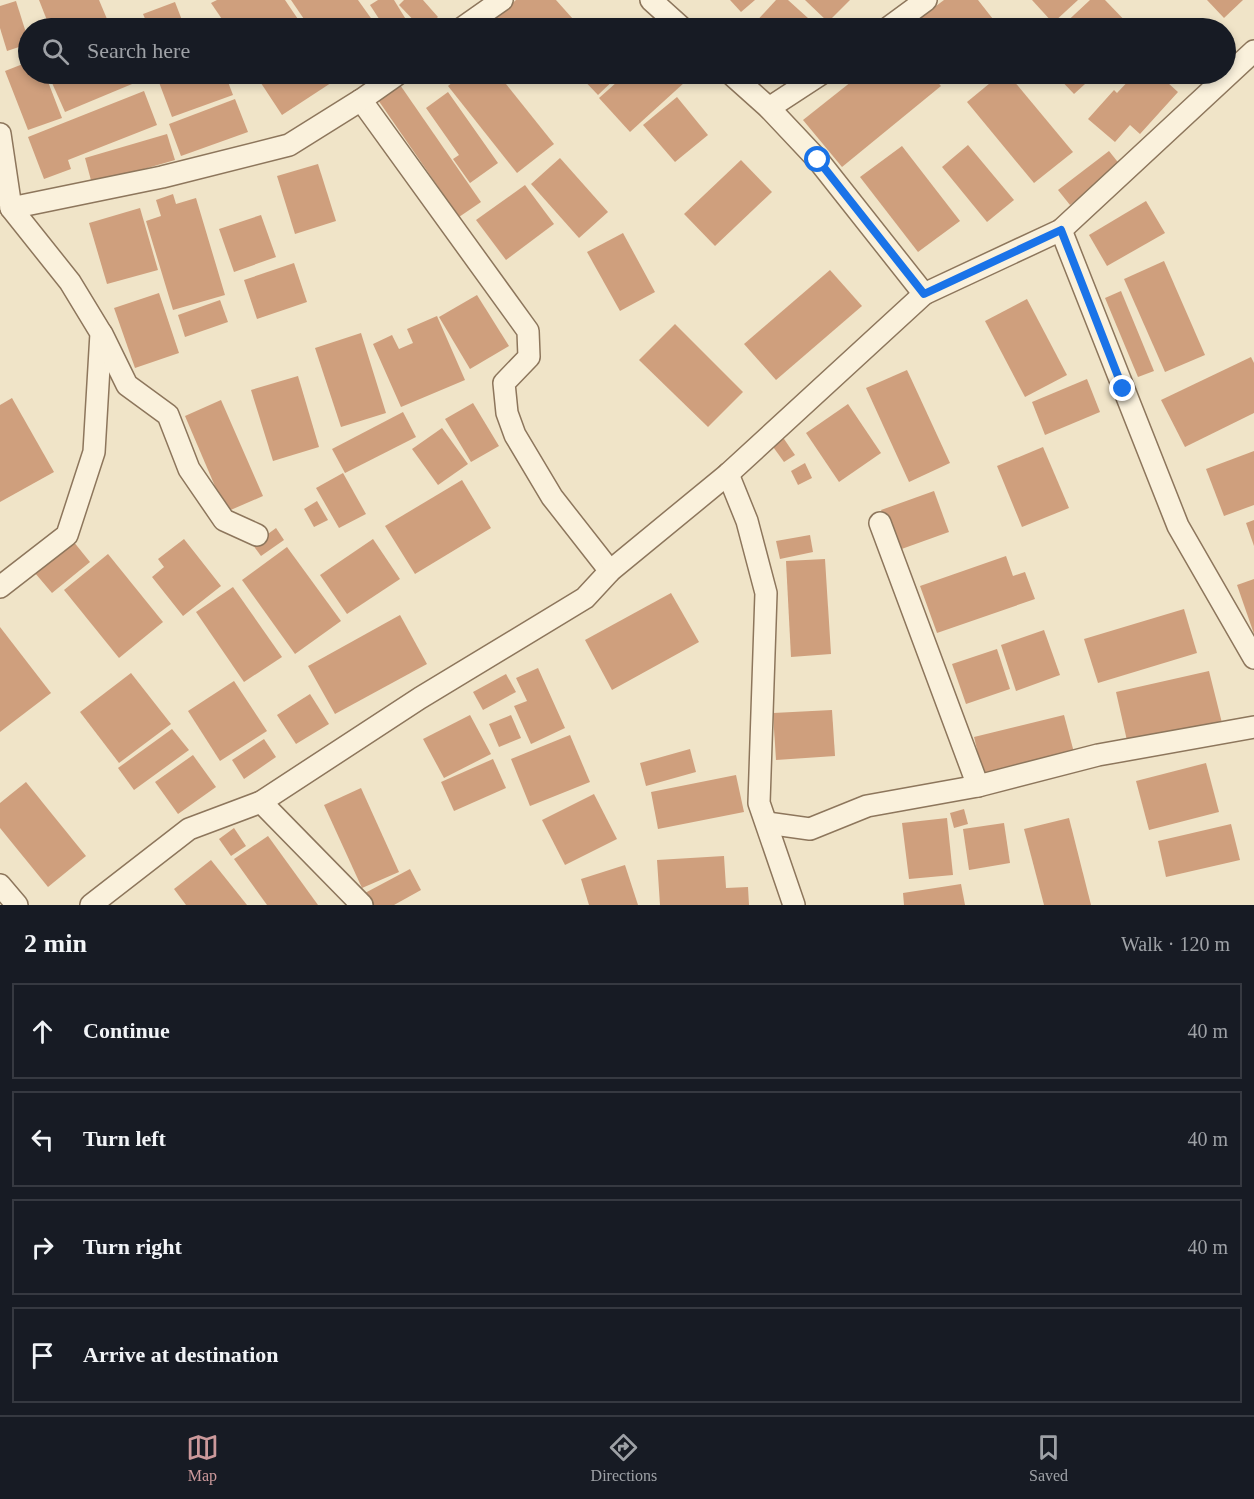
<!DOCTYPE html>
<meta charset="utf-8">
<style>
:root{--surface:#171b24;--page:#242831;--text:#f1f3f6;--muted:#9ea1a6;--line:#363941;--accent:#cc999b}
body{margin:0;font-family:Georgia,serif;background:var(--page);color:var(--text)}
.stop{position:absolute;width:18px;height:18px;margin:-14px;border:4px solid #1a73e8;border-radius:50%;background:#fff}
.stop.end{background:#1a73e8;border-color:#fff;box-shadow:0 2px 6px #0008}
.list{margin:0;padding:0;list-style:none}
h2{display:flex;justify-content:space-between;align-items:center;height:78px;margin:0;padding:0 24px;font-size:26px}
h2 small{font-size:20px;font-weight:400;color:var(--muted)}
.list li{display:grid;grid-template-columns:39px 1fr auto;gap:18px;align-items:center;box-sizing:border-box;height:96px;margin:0 12px 12px;padding:0 12px;border:2px solid var(--line);border-radius:0px}
.list b{display:block;font-size:22px;white-space:nowrap}
.list em{font-size:20px;font-style:normal;color:var(--muted)}
.icon{flex:none;width:33px;height:33px;fill:none;stroke:currentColor;stroke-width:2;stroke-linecap:round;stroke-linejoin:round}
.map{position:relative;flex:none;width:1254px;height:905px;overflow:hidden}
.search{position:absolute;background:var(--surface);box-shadow:0 3px 9px #0003;left:18px;right:18px;top:18px;height:66px;display:flex;align-items:center;gap:15px;box-sizing:border-box;padding:0 21px;border-radius:33px;color:var(--muted);font-size:22px}
.sheet{height:510px;background:var(--surface)}
nav{display:flex;justify-content:space-around;align-items:center;box-sizing:border-box;height:84px;border-top:2px solid var(--line);background:var(--surface);font-size:16px;color:var(--muted)}
nav a{display:grid;justify-items:center;gap:3px}
nav .on{color:var(--accent)}
.map>svg:first-child{display:block}
</style>
<div class="map">
<svg width="1254" height="905" viewBox="0 0 1254 905">
<rect width="100%" height="100%" fill="#f0e4c8"/>
<g fill="#cf9f7d">
<polygon points="39,0 99,0 107,19 84,28 50,28"/>
<polygon points="217,0 285,0 304,28 228,28 211,3"/>
<polygon points="291,0 358,0 378,28 310,28"/>
<polygon points="378,0 394,0 410,26 406,28 385,28 370,5"/>
<polygon points="404,0 423,0 438,17 425,28 421,28 399,5"/>
<polygon points="516,0 556,0 581,28 483,28"/>
<polygon points="730,0 755,0 741,12"/>
<polygon points="776,0 788,0 819,28 757,28 753,25"/>
<polygon points="805,0 850,0 828,22"/>
<polygon points="944,0 978,0 1000,28 928,28 920,18"/>
<polygon points="1032,0 1078,0 1053,23"/>
<polygon points="1090,0 1105,0 1132,28 1060,28"/>
<polygon points="1207,0 1243,0 1224,18"/>
<polygon points="16,1 28,39 28,44 7,51 0,28 0,6"/>
<polygon points="175,2 185,28 149,28 143,14"/>
<polygon points="28,62 28,74 45,74 62,118 28,130 5,71"/>
<polygon points="48,74 156,74 65,112"/>
<polygon points="166,74 225,74 233,95 172,117 157,77"/>
<polygon points="255,74 333,74 337,79 282,115"/>
<polygon points="463,74 498,74 554,144 517,173 448,86"/>
<polygon points="578,74 620,74 598,95"/>
<polygon points="626,74 678,74 685,82 630,132 599,98"/>
<polygon points="861,74 930,74 941,86 842,167 803,120"/>
<polygon points="1001,74 1008,74 1073,152 1034,183 967,102"/>
<polygon points="1055,74 1096,74 1074,94"/>
<polygon points="1135,74 1158,74 1178,92 1140,134 1130,125 1115,142 1088,119 1114,90 1117,93"/>
<polygon points="398,82 481,202 459,217 376,97"/>
<polygon points="144,91 157,125 68,160 71,169 44,179 28,137"/>
<polygon points="448,92 498,163 470,183 453,159 459,155 426,108"/>
<polygon points="677,97 708,135 675,162 643,125"/>
<polygon points="235,99 248,132 181,156 169,124"/>
<polygon points="167,134 175,160 92,184 85,158"/>
<polygon points="968,145 1014,200 987,222 942,167"/>
<polygon points="902,146 960,221 918,252 860,177"/>
<polygon points="1109,151 1121,166 1070,205 1058,190"/>
<polygon points="560,158 608,212 579,238 531,184"/>
<polygon points="741,160 772,192 715,246 684,214"/>
<polygon points="318,164 336,221 295,234 277,176"/>
<polygon points="525,185 554,224 506,260 476,220"/>
<polygon points="173,194 176,204 196,198 225,295 173,310 146,221 161,216 156,200"/>
<polygon points="1146,201 1165,233 1107,266 1089,235"/>
<polygon points="140,208 158,270 107,284 89,223"/>
<polygon points="261,215 276,257 234,272 219,229"/>
<polygon points="623,233 655,292 620,311 587,252"/>
<polygon points="1164,261 1205,355 1165,372 1124,279"/>
<polygon points="294,263 307,302 257,319 244,280"/>
<polygon points="830,270 862,306 776,380 744,344"/>
<polygon points="1121,291 1154,371 1138,377 1105,298"/>
<polygon points="159,293 179,353 135,368 114,308"/>
<polygon points="477,295 509,346 470,369 439,317"/>
<polygon points="1027,299 1067,375 1025,397 985,321"/>
<polygon points="220,300 228,322 185,337 178,315"/>
<polygon points="437,316 465,380 401,407 373,344 392,335 399,349 413,343 407,329"/>
<polygon points="675,324 743,392 708,427 639,360"/>
<polygon points="361,333 386,413 341,427 315,348"/>
<polygon points="1251,357 1254,363 1254,413 1185,447 1161,400"/>
<polygon points="907,370 950,463 909,482 866,388"/>
<polygon points="298,376 319,447 273,461 251,390"/>
<polygon points="1087,379 1100,412 1045,435 1032,402"/>
<polygon points="12,398 54,472 0,502 0,405"/>
<polygon points="221,400 263,496 226,512 185,416"/>
<polygon points="473,403 499,446 471,462 445,419"/>
<polygon points="848,404 881,453 839,482 806,433"/>
<polygon points="403,412 416,437 345,473 332,449"/>
<polygon points="442,428 468,464 438,485 412,449"/>
<polygon points="782,436 795,455 784,462 771,444"/>
<polygon points="1043,447 1069,508 1022,527 997,466"/>
<polygon points="1254,451 1254,505 1224,516 1206,469"/>
<polygon points="805,463 812,478 798,485 791,471"/>
<polygon points="343,473 366,514 339,528 316,488"/>
<polygon points="462,480 491,528 415,574 385,526"/>
<polygon points="934,491 949,532 896,551 881,510"/>
<polygon points="317,501 328,520 314,527 304,509"/>
<polygon points="1254,520 1254,546 1246,523"/>
<polygon points="276,528 284,540 261,556 253,545"/>
<polygon points="810,535 813,552 780,559 776,541"/>
<polygon points="184,539 221,586 183,616 152,577 164,567 158,559"/>
<polygon points="373,539 400,579 347,614 320,575"/>
<polygon points="73,541 90,562 52,593 35,573"/>
<polygon points="287,547 341,621 295,654 242,580"/>
<polygon points="108,554 163,622 119,658 64,590"/>
<polygon points="1006,556 1013,576 1025,572 1035,599 937,633 920,586"/>
<polygon points="825,559 831,654 791,657 786,561"/>
<polygon points="1254,579 1254,634 1237,585"/>
<polygon points="233,587 282,657 244,682 196,612"/>
<polygon points="671,593 699,642 612,690 585,640"/>
<polygon points="1184,609 1197,653 1098,683 1084,639"/>
<polygon points="400,615 427,664 335,714 308,666"/>
<polygon points="0,627 51,693 0,732"/>
<polygon points="1044,630 1060,675 1016,691 1001,645"/>
<polygon points="997,649 1010,689 966,704 952,664"/>
<polygon points="538,668 565,728 531,744 514,706 527,701 516,678"/>
<polygon points="1209,671 1222,723 1128,745 1116,692"/>
<polygon points="131,673 171,724 119,763 80,712"/>
<polygon points="506,674 516,692 483,710 473,692"/>
<polygon points="234,681 267,731 220,761 188,711"/>
<polygon points="310,694 329,724 296,744 277,715"/>
<polygon points="832,710 835,756 776,760 773,713"/>
<polygon points="470,715 491,754 444,778 423,739"/>
<polygon points="511,715 521,738 499,747 489,724"/>
<polygon points="1064,715 1076,760 985,782 974,737"/>
<polygon points="172,729 189,750 134,790 118,768"/>
<polygon points="570,735 590,782 530,806 511,759"/>
<polygon points="264,739 276,757 244,779 232,760"/>
<polygon points="690,749 696,772 646,786 640,763"/>
<polygon points="193,755 216,787 178,814 155,782"/>
<polygon points="493,759 506,788 454,811 441,782"/>
<polygon points="1206,763 1219,812 1149,830 1136,781"/>
<polygon points="736,775 744,812 658,829 651,792"/>
<polygon points="26,782 86,856 48,887 0,828 0,803"/>
<polygon points="361,788 399,872 362,888 324,805"/>
<polygon points="594,794 617,839 565,865 542,820"/>
<polygon points="964,809 968,824 954,828 950,813"/>
<polygon points="947,818 953,875 909,879 902,823"/>
<polygon points="1069,818 1091,905 1044,905 1024,829"/>
<polygon points="1004,823 1010,863 969,870 963,829"/>
<polygon points="1231,824 1240,860 1166,877 1158,841"/>
<polygon points="234,828 246,846 231,856 219,839"/>
<polygon points="268,836 318,905 267,905 234,859"/>
<polygon points="724,856 726,888 748,887 749,905 660,905 657,860"/>
<polygon points="211,860 247,905 186,905 174,889"/>
<polygon points="625,865 638,905 589,905 581,879"/>
<polygon points="410,869 421,890 394,905 372,905 365,893"/>
<polygon points="961,884 965,905 904,905 903,893"/>
</g>
<g fill="none" stroke-linecap="round" stroke-linejoin="round">
<g stroke="#8d765c" stroke-width="24">
<g id="street">
<polyline points="651,0 682,28"/>
<polyline points="462,28 502,0"/>
<polyline points="888,28 926,0"/>
<polyline points="731,74 769,108 818,160 924,294"/>
<polyline points="361,100 528,331 529,357 504,383 507,413 515,435 552,497 610,571"/>
<polyline points="769,108 821,74"/>
<polyline points="0,134 11,208 70,282 101,333 94,452 67,535 0,587"/>
<polyline points="11,208 162,177 289,145 361,100 398,74"/>
<polyline points="1061,230 1178,526 1254,658"/>
<polyline points="102,334 127,385 168,415 189,469 224,520 257,535"/>
<polyline points="728,474 747,521 766,593 759,803 794,905"/>
<polyline points="880,523 978,786"/>
<polyline points="261,802 362,905"/>
<polyline points="767,823 810,829 867,806 978,786 1098,755 1254,727"/>
<polyline points="0,885 17,905"/>
<polyline points="91,905 189,829 261,802 420,698 585,598 610,571 728,474 924,294 1061,230 1254,51"/>
</g>
</g>
<use href="#street" stroke="#faf1dc" stroke-width="21"/>
</g>
<g fill="none" stroke-linecap="round" stroke-linejoin="round">
<polyline stroke="#1a73e8" stroke-width="8" points="818,160 924,294 1061,230 1123,389"/>
</g>
</svg>
<div class="stop" style="left:818px;top:160px"></div>
<div class="stop end" style="left:1123px;top:389px"></div>
<div class="search"><svg class="icon" aria-label="search" viewBox="0 0 24 24"><circle cx="10" cy="10" r="6"/><path d="M15 15l6 6"/></svg>Search here</div>
</div>
<section class="sheet">
<h2>2 min<small>Walk · 120 m</small></h2>
<ul class="list">
<li><svg class="icon" aria-label="ahead" viewBox="0 0 24 24"><path d="M12 20V5M6 11l6-6 6 6"/></svg><div><b>Continue</b></div><em>40 m</em></li>
<li><svg class="icon" aria-label="left" viewBox="0 0 24 24"><path d="M17 20v-9H6M10 6l-5 5 5 5"/></svg><div><b>Turn left</b></div><em>40 m</em></li>
<li><svg class="icon" aria-label="right" viewBox="0 0 24 24"><path d="M7 20v-9h11M14 6l5 5-5 5"/></svg><div><b>Turn right</b></div><em>40 m</em></li>
<li><svg class="icon" aria-label="arrive" viewBox="0 0 24 24"><path d="M6 21V4h12l-3 4 3 4H6"/></svg><div><b>Arrive at destination</b></div></li>
</ul>
</section>
<nav>
<a class="on"><svg class="icon" aria-label="map" viewBox="0 0 24 24"><path d="M3 6l6-2 6 2 6-2v14l-6 2-6-2-6 2zM9 4v14M15 6v14"/></svg>Map</a>
<a><svg class="icon" aria-label="directions" viewBox="0 0 24 24"><path d="M12 3l9 9-9 9-9-9zM9 14v-3h6M13 9l2 2-2 2"/></svg>Directions</a>
<a><svg class="icon" aria-label="saved" viewBox="0 0 24 24"><path d="M7 4h10v16l-5-4-5 4z"/></svg>Saved</a>
</nav>
